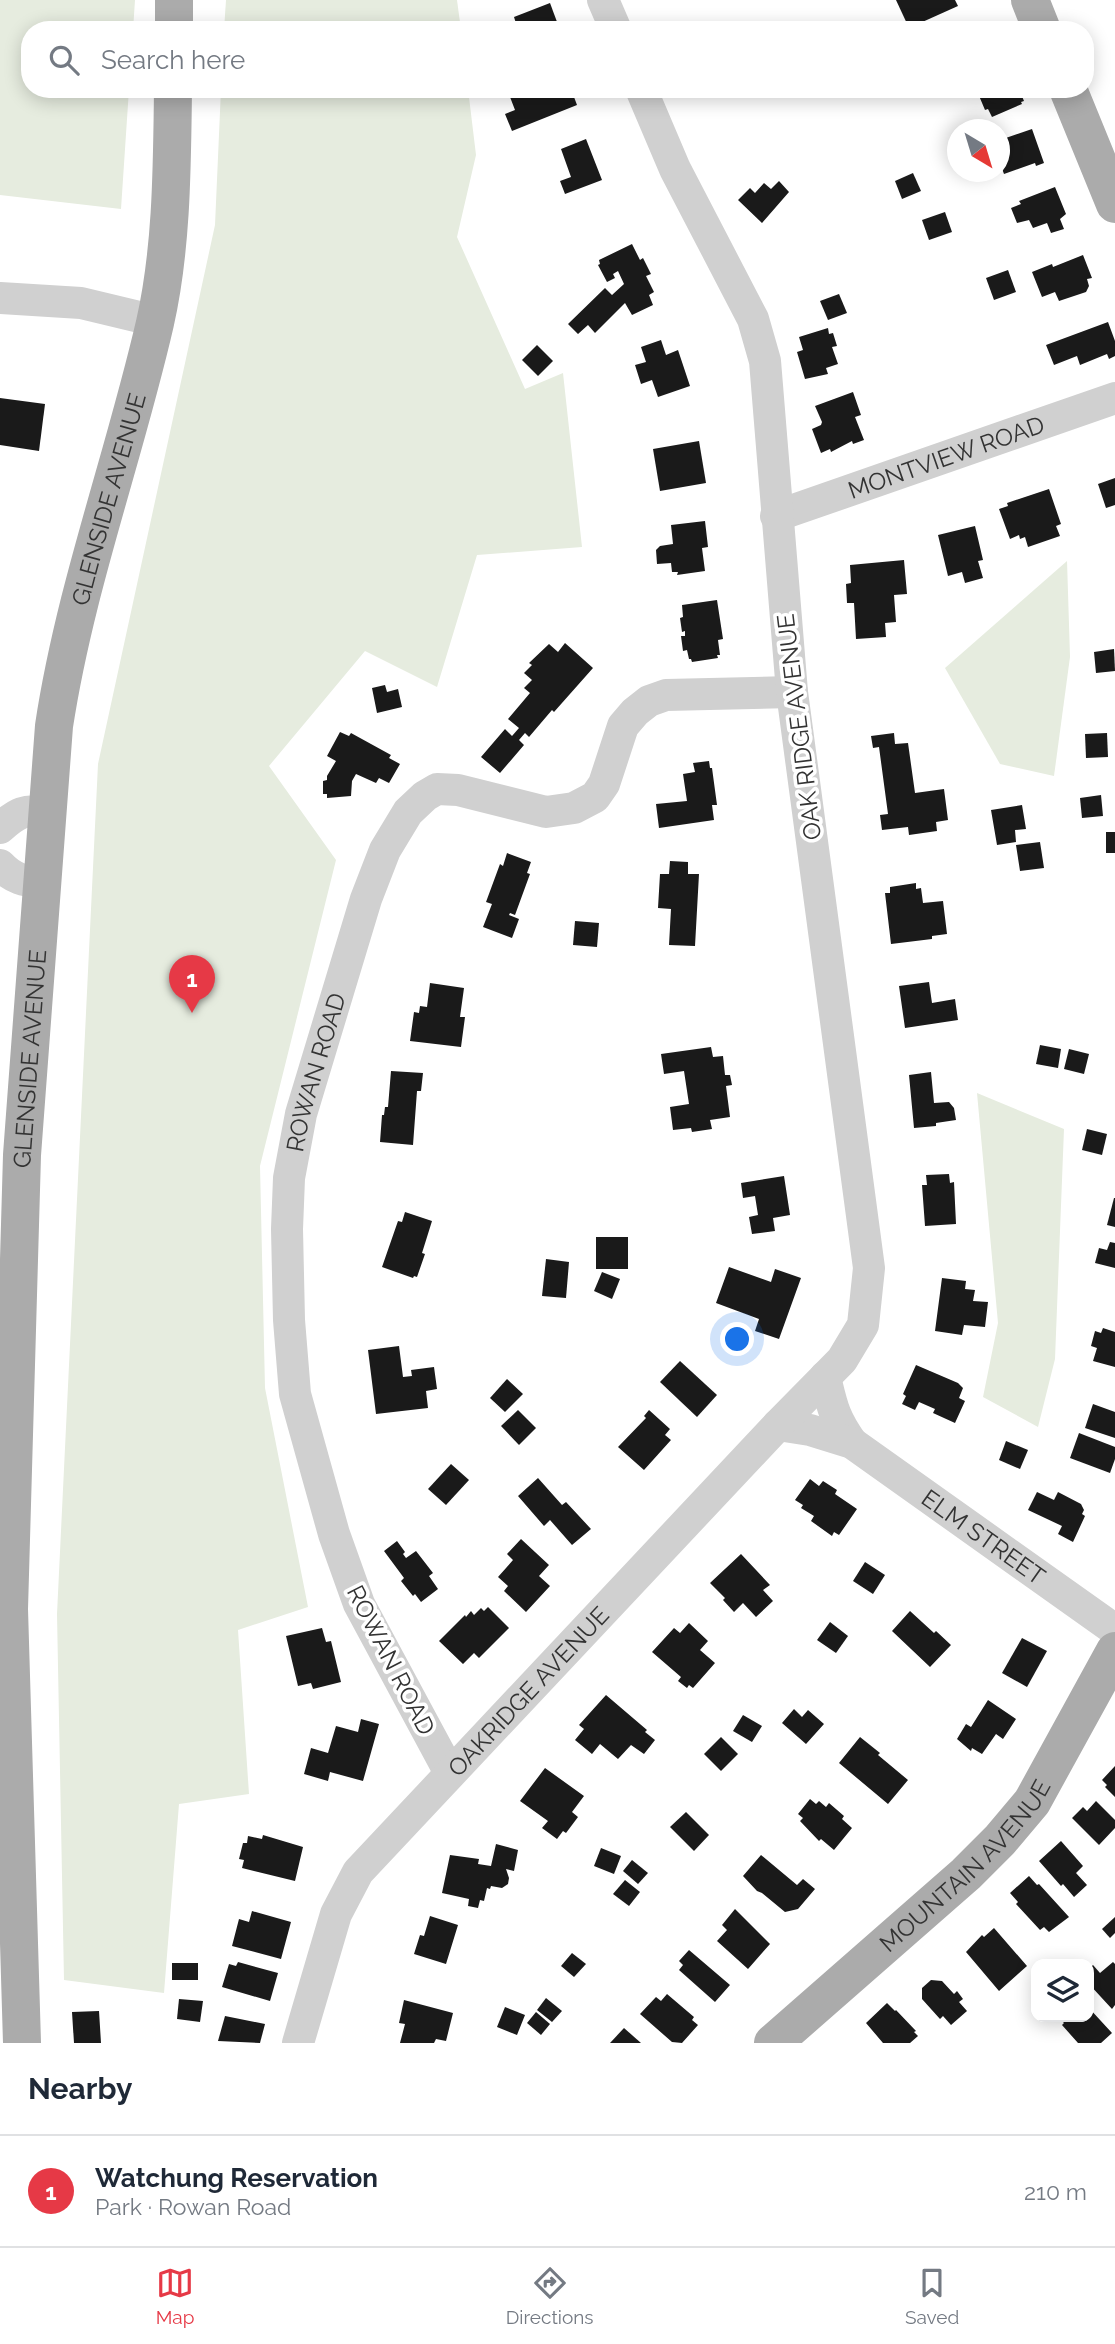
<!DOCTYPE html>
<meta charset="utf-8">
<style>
:root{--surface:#fff;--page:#f2f2f3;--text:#1f2937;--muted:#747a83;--line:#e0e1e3;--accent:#e63946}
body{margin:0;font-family:Raleway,sans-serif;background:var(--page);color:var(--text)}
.controls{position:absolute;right:21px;bottom:21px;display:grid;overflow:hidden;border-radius:14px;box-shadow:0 4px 18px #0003}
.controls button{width:63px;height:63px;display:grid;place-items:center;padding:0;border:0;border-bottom:2px solid var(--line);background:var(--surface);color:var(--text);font:35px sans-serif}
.compass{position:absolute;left:947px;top:119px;width:63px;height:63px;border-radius:50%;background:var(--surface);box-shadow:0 4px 18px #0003;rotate:142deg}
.you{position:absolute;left:738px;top:1340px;width:24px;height:24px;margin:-18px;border:5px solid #fff;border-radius:50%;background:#1a73e8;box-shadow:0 0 0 10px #1a73e833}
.badge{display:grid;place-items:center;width:46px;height:46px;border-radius:50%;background:var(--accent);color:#fff;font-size:23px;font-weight:700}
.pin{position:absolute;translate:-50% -58px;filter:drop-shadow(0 2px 4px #0008)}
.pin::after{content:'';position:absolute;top:37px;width:24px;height:21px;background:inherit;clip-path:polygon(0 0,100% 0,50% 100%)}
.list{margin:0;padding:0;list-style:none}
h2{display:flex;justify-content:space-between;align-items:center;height:91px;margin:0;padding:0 28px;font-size:30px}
h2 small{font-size:23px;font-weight:400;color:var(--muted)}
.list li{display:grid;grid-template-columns:46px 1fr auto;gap:21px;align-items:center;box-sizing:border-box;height:112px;padding:0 28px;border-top:2px solid var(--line)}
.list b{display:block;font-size:26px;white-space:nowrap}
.list p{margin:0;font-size:23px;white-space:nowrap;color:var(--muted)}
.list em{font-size:23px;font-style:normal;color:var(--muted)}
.icon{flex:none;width:38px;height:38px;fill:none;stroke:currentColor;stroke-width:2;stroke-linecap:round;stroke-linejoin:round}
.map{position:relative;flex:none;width:1115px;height:2043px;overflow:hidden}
.search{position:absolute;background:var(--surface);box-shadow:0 4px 18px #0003;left:21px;right:21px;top:21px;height:77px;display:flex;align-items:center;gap:18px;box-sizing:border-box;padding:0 24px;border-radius:28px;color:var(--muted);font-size:26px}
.sheet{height:203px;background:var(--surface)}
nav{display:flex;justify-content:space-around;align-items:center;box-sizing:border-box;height:98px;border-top:2px solid var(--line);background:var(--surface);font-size:19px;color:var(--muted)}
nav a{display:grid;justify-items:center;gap:4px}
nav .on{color:var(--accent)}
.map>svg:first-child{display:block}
</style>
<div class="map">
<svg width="1115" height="2043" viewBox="0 0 1115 2043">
<rect width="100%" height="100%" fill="#fff"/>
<g fill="#e6ecdf">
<polygon points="0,0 135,0 133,30 30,30 30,89 129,89 121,209 0,195"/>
<polygon points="226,0 457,0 461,30 224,30"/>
<polygon points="221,89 468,89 476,155 457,237 525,389 563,373 582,547 477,555 437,687 365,651 269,766 336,860 260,1166 265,1388 308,1607 238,1630 249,1794 179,1804 164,1993 64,1980 57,1614 98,764 215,225"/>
<polygon points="1067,561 1070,657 1054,776 1000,764 945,668"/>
<polygon points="977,1093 1064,1129 1055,1359 1038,1427 983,1397 998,1323"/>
</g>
<g fill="#1a1a1a">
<polygon points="896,0 955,0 958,6 909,28"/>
<polygon points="550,3 560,30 518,30 514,17"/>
<polygon points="528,89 550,89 552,93 559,89 571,89 577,105 512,131 505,114 515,110 510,97"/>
<polygon points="981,89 1019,89 1024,101 1021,102 1022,104 992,117 988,109 985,110 977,91"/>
<polygon points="1032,129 1044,163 1036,166 1035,163 1004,174 1000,163 1000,140"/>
<polygon points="586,139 602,180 565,194 560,181 571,177 561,149"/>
<polygon points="913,173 921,191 902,199 895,181"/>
<polygon points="779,181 789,192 762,223 738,200 750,188 755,193 764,183 771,189"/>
<polygon points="1055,187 1066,214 1060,219 1064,229 1051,233 1047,223 1033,228 1029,220 1017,223 1011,208 1021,204 1019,201"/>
<polygon points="945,212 952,232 929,240 922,220"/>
<polygon points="632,244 640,260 643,258 651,274 646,276 654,292 649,295 653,305 632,315 625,303 595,333 588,325 578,334 568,324 605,288 612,295 624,284 618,271 613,274 615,278 607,282 598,265 600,264 599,260"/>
<polygon points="1083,255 1092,278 1087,279 1089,286 1086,292 1059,301 1055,292 1042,297 1032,272 1052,264 1053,267"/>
<polygon points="1008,270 1016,292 994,300 986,278"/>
<polygon points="839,294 847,313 828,320 820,301"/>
<polygon points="1108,322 1115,341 1115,356 1109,359 1107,354 1080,365 1077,356 1054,365 1046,345"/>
<polygon points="828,328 829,334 833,333 837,346 832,347 838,364 826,368 828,374 805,379 797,352 803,350 799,337"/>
<polygon points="661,340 666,355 678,350 690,386 658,397 652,380 641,384 635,365 646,362 641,347"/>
<polygon points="537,345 553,361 538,376 522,360"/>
<polygon points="853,392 861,415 855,417 864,440 853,444 852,441 831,452 830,449 821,453 812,429 821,425 822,422 815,406"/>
<polygon points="0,398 45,404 39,451 0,445"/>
<polygon points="699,441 706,483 660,491 653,449"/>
<polygon points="1115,478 1115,505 1106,508 1098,484"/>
<polygon points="1049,489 1061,524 1056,526 1060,536 1028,547 1025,537 1020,539 1019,535 1010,539 999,509 1008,506 1007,503"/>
<polygon points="705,521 708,547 702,548 705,571 677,575 678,572 672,572 671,563 657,564 656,550 660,546 673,544 671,525"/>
<polygon points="975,526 983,560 978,561 983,578 965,583 962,572 948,576 938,535"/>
<polygon points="904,560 907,594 894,595 896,622 885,623 886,637 856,639 854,603 847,603 846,584 851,583 850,565"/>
<polygon points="717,600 723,639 718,640 720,655 717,655 718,658 692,662 691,659 689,659 687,650 683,651 681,636 685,636 685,631 682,632 680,618 683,617 682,605"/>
<polygon points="565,643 593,668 554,712 552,710 529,737 525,733 519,740 524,745 500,773 481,757 505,729 512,736 519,728 508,719 530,693 524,688 532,680 524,673 532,665 529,663 549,644 558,652"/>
<polygon points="1114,649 1115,671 1096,673 1094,652"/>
<polygon points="385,685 387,692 398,689 402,707 377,713 372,688"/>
<polygon points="340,732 349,736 351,733 391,755 389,758 400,764 389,783 379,778 376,783 356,774 352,781 351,796 327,798 327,794 323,794 323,781 327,780 327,776 336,761 327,756"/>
<polygon points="894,733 895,744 908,743 915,793 944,789 948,820 936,822 937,831 909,835 908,827 882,830 880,815 888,814 879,747 873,748 871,736"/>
<polygon points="1107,733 1108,757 1086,758 1085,734"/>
<polygon points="709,761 710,768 712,768 717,805 712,805 714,820 659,828 656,804 687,801 683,774 695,772 693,763"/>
<polygon points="1101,795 1103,816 1082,818 1080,798"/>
<polygon points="1022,805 1026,829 1015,830 1016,842 997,845 991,810"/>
<rect x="1106" y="832" width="9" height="21"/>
<polygon points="1040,842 1044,868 1020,871 1016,845"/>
<polygon points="507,853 531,862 527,873 530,874 515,915 510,913 509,915 519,919 512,938 483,927 492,904 486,902 500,864 503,866"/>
<polygon points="670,861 688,862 688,874 699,874 695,946 669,945 671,909 658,908 660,874 669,874"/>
<polygon points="916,883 916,889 921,888 923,903 943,901 947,934 932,936 932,939 891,944 885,893 890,893 890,887"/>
<polygon points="575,921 599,923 597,947 573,945"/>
<polygon points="929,982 932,1003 955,999 958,1020 905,1028 899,986"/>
<polygon points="430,983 464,988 460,1017 465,1017 461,1047 410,1041 414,1012 419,1013 420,1006 427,1007"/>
<polygon points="1040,1045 1061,1049 1058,1068 1036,1064"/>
<polygon points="711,1047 713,1057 723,1056 725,1075 730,1075 732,1085 726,1086 730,1117 710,1120 712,1129 692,1132 691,1128 673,1130 670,1107 689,1104 684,1071 664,1074 661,1054"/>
<polygon points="1069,1049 1089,1054 1084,1074 1064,1069"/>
<polygon points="391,1071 423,1073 421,1091 417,1091 413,1145 380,1142 382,1115 384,1115 385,1107 388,1107"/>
<polygon points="931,1072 934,1103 949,1102 954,1108 956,1120 936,1123 936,1126 914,1128 909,1075"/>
<polygon points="1087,1129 1107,1134 1102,1155 1082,1150"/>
<polygon points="949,1174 950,1183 954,1182 956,1224 925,1226 922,1185 927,1185 926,1175"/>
<polygon points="784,1176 790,1215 773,1218 775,1231 752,1234 749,1217 758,1215 755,1196 743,1198 741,1183"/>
<polygon points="1114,1198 1115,1198 1115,1227 1107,1225"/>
<polygon points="405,1212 432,1221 422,1253 425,1254 417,1277 414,1276 413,1278 382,1267 398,1221 402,1222"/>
<rect x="596" y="1237" width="32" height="32"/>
<polygon points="1110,1242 1115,1243 1115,1268 1095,1263 1099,1248 1107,1250"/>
<polygon points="546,1259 569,1262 566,1298 542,1296"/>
<polygon points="729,1267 771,1282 775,1269 801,1278 779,1339 755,1331 759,1319 716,1303"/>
<polygon points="602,1272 620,1279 612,1299 594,1291"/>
<polygon points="942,1278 966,1281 965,1289 975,1290 973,1301 988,1302 985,1327 964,1325 962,1335 935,1331"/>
<polygon points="1103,1328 1115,1332 1115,1367 1093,1361 1097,1348 1091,1346 1095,1331 1101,1333"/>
<polygon points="399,1346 403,1377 412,1376 411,1370 434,1367 437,1389 426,1391 428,1408 376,1414 368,1350"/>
<polygon points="680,1361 717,1395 697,1417 660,1382"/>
<polygon points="916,1365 958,1383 963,1388 959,1398 965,1401 955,1423 933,1413 935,1409 919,1402 915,1410 902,1404 906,1396 903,1394"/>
<polygon points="507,1379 523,1394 505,1412 490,1398"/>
<polygon points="1093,1404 1115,1412 1115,1438 1085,1428"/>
<polygon points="518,1410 536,1428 519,1445 501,1426"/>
<polygon points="649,1410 670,1429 665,1435 671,1440 644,1470 618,1447 646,1418 644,1416"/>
<polygon points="1079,1433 1115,1447 1115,1459 1110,1473 1070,1458"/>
<polygon points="1006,1441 1028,1450 1020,1469 999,1460"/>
<polygon points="451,1464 469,1480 446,1505 428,1489"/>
<polygon points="538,1478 562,1505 566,1502 591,1529 572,1545 550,1520 544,1526 518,1496"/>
<polygon points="810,1479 819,1486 823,1481 837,1490 835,1494 857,1509 839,1535 834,1532 832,1536 811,1521 814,1516 801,1508 803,1505 795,1500"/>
<polygon points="1037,1492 1054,1500 1058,1492 1081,1504 1084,1510 1082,1514 1085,1516 1073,1542 1058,1534 1062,1526 1028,1510"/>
<polygon points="521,1539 549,1565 539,1576 550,1586 526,1612 504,1591 508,1586 498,1577 513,1560 507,1554"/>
<polygon points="397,1541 405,1552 403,1554 406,1558 416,1551 433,1573 429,1576 438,1589 421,1602 415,1594 413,1596 401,1581 404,1578 384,1551"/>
<polygon points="741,1554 770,1585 763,1590 773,1601 756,1617 743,1603 734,1612 723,1600 725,1598 710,1583"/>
<polygon points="865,1562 885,1575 873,1594 853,1581"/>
<polygon points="488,1607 509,1628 479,1658 474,1653 463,1664 439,1641 465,1615 466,1617 471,1611 474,1615 481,1608 484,1611"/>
<polygon points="910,1611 934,1633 936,1631 951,1645 930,1667 892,1631"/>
<polygon points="830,1622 848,1636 836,1653 817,1640"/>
<polygon points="689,1623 708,1641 700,1650 715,1663 693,1688 689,1685 687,1688 678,1681 681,1677 652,1652 674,1628 680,1633"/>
<polygon points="322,1628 326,1642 331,1641 341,1682 313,1689 311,1683 298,1686 286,1636"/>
<polygon points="1022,1638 1047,1651 1027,1687 1002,1673"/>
<polygon points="606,1695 647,1730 645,1732 655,1740 644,1754 631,1745 618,1759 600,1744 592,1754 575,1740 584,1729 579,1725"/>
<polygon points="988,1700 1016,1719 1003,1739 996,1734 982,1754 972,1748 971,1751 957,1739 966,1724 971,1727"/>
<polygon points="794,1709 802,1717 808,1710 824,1724 806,1744 782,1723"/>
<polygon points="743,1715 762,1726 752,1742 733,1731"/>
<polygon points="361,1719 379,1724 363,1781 330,1772 328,1781 304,1774 311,1748 328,1753 336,1726 358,1732"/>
<polygon points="721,1737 738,1754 721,1771 704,1754"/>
<polygon points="860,1737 880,1753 878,1755 908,1780 888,1804 839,1763"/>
<polygon points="1115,1766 1115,1797 1105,1787 1107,1785 1102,1780"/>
<polygon points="545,1768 584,1796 572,1812 578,1817 566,1833 563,1831 557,1839 542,1828 548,1821 520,1801"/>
<polygon points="810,1799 816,1804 819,1801 826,1807 829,1803 844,1816 842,1819 852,1828 834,1850 821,1839 819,1841 800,1821 803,1818 798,1814"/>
<polygon points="1096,1801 1115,1820 1115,1828 1099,1845 1072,1818 1083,1807 1087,1811"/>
<polygon points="686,1812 709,1835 694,1851 670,1827"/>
<polygon points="263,1835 303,1847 295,1881 242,1868 244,1860 239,1859 243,1843 247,1843 248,1836 262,1839"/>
<polygon points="1061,1841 1083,1866 1076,1873 1087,1885 1074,1897 1063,1884 1061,1886 1039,1861"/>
<polygon points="496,1844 518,1850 514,1871 506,1869 509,1878 508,1884 502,1888 491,1886 490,1889 487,1888 484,1901 480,1900 478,1908 468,1906 469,1899 442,1893 450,1855 479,1859 478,1864 491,1866"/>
<polygon points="601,1848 621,1856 614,1874 594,1866"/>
<polygon points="761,1855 797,1885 803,1879 815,1889 798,1909 785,1912 762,1893 757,1891 743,1876"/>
<polygon points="632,1860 648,1873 638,1884 623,1871"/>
<polygon points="1029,1876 1037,1885 1039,1884 1069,1917 1049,1932 1044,1927 1040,1930 1016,1904 1018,1902 1010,1893"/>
<polygon points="625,1880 640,1892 629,1906 613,1894"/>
<polygon points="735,1909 770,1944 748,1969 717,1941 727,1930 722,1925"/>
<polygon points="252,1911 291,1922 281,1959 232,1946 239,1919 249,1922"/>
<polygon points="430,1916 458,1925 446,1964 414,1954 420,1935 424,1936"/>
<polygon points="1115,1917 1115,1933 1110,1938 1102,1929"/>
<polygon points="994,1928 1027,1966 999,1991 966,1952 982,1935 984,1937"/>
<polygon points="689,1950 730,1985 715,2002 679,1970 683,1965 679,1961"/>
<polygon points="572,1953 586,1964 574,1977 561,1966"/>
<polygon points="238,1962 278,1973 270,2001 222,1987 229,1964 236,1966"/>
<polygon points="1113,1962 1115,1964 1115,2005 1112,2009 1089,1984 1089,1969 1093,1965 1100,1973"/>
<rect x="172" y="1963" width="26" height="17"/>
<polygon points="931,1980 942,1981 954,1994 957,1991 963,1999 959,2002 967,2011 951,2025 943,2016 940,2019 922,1999 922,1988"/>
<polygon points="667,1994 694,2017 692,2020 698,2025 682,2043 672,2042 640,2014 656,1997 661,2001"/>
<polygon points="546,1998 562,2011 552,2022 537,2010"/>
<polygon points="179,1999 203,2001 200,2022 177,2019"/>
<polygon points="404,2000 453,2013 446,2041 436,2039 434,2043 400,2043 405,2024 399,2023"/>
<polygon points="887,2003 895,2011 896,2010 916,2031 914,2032 918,2036 910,2043 883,2043 866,2023"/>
<polygon points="505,2007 525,2015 517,2035 497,2027"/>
<polygon points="1089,2008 1112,2033 1101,2043 1078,2043 1062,2025 1064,2023 1062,2021 1067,2017 1089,2017"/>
<polygon points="99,2011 101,2043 74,2043 72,2012"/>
<polygon points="536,2012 550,2024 541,2035 527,2023"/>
<polygon points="225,2016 265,2024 260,2043 218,2041"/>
<polygon points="624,2028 641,2043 610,2043"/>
</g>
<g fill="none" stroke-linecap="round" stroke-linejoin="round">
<g stroke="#d0d0d0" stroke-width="32">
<polyline points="603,0 616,30"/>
<polyline points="0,298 81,303 156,321"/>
<path id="s1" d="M776 516 1115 398"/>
<path d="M0 828C17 813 25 808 48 813"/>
<path d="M0 865C13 879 24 881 43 883"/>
<path d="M825 1377C832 1406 834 1418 852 1443"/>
<path id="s2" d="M778 1425 810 1430 852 1443 1115 1630"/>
<path id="s3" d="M450 1773 359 1604 334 1534 295 1394 289 1320 287 1229 289 1178 301 1114 366 899 385 850 408 812 425 796 437 789 458 790 546 812 574 808 595 797 604 784 623 726 635 712 649 701 666 695 792 692"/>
<path id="s4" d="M298 2043 336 1914 358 1872 778 1425 842 1360 863 1325 869 1268 792 692 765 361 753 319 675 169 641 89"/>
</g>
<g stroke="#ababab" stroke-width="38">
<polyline points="1030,0 1042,30"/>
<polyline points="174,30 174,0"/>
<polyline points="1068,89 1115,204"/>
<path id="s5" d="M22 2043 9 1609 22 1155 54 726C75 588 124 458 155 323 172 248 172 166 173 89"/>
<path id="s6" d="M773 2043 966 1874 1000 1840 1032 1802 1115 1651"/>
</g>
</g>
<g text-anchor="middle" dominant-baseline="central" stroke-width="7" stroke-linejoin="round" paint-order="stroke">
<g font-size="24" fill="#333" stroke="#fff">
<text stroke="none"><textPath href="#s1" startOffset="180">MONTVIEW ROAD</textPath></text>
<text stroke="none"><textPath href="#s5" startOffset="1552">GLENSIDE AVENUE</textPath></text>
<text transform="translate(799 727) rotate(-97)">OAK RIDGE AVENUE</text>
<text stroke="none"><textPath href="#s5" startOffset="985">GLENSIDE AVENUE</textPath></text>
<text stroke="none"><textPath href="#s3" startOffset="737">ROWAN ROAD</textPath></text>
<text stroke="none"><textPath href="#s2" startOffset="238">ELM STREET</textPath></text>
<text transform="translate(391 1660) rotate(63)">ROWAN ROAD</text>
<text stroke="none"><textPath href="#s4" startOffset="430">OAKRIDGE AVENUE</textPath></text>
<text stroke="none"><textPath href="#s6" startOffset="262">MOUNTAIN AVENUE</textPath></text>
</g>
</g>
</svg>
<div class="controls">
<button><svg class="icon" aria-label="layers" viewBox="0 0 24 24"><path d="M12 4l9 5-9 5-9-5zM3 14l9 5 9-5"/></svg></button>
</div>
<svg class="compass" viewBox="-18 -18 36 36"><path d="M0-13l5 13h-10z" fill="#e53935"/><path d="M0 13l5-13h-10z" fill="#747a83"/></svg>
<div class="you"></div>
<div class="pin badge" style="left:192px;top:1013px">1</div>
<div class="search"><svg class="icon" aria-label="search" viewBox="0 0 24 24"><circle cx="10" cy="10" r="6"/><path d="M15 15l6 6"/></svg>Search here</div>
</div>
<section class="sheet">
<h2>Nearby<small></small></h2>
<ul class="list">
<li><span class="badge">1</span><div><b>Watchung Reservation</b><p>Park · Rowan Road</p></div><em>210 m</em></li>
</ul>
</section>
<nav>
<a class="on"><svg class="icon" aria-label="map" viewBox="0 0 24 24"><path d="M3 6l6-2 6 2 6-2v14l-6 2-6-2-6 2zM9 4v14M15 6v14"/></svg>Map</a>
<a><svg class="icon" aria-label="directions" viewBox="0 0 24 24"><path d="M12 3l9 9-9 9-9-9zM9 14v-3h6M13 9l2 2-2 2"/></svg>Directions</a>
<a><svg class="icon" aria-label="saved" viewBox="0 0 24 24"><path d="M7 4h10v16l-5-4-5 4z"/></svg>Saved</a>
</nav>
